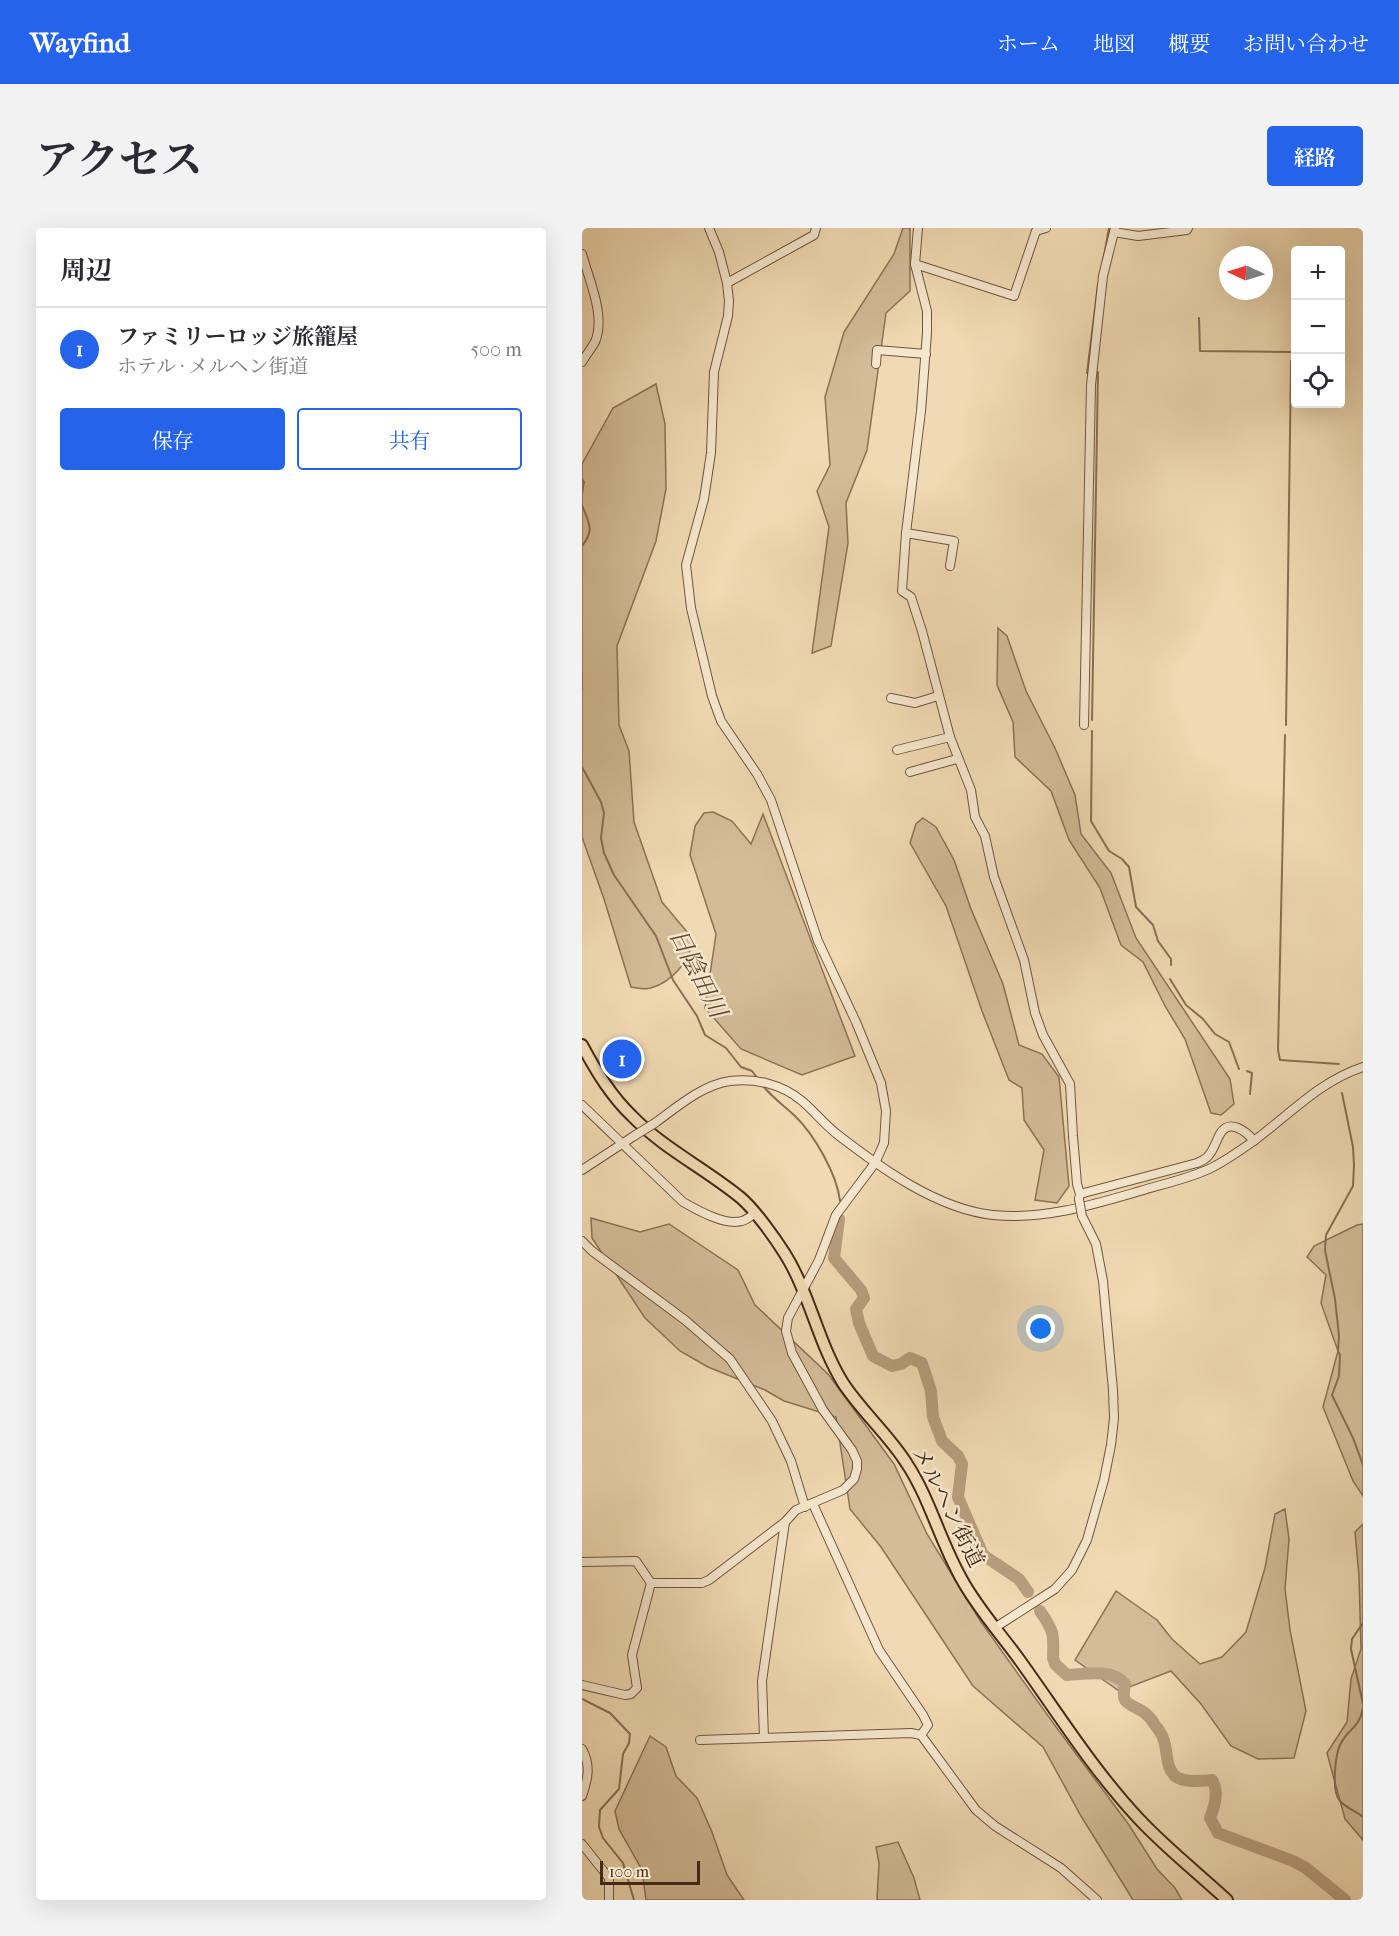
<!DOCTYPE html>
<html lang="ja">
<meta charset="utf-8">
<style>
:root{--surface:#fff;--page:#f2f2f3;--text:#2b2b33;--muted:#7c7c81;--line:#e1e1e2;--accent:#2563eb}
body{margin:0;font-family:"IM FELL French Canon","Noto Serif JP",serif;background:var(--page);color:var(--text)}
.controls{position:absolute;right:18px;top:18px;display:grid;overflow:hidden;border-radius:6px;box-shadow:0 6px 24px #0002}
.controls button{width:54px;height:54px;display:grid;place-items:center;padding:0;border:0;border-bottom:2px solid var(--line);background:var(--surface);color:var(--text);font:30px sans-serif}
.compass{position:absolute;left:637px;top:18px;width:54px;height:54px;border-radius:50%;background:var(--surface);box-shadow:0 6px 24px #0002;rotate:274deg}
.scale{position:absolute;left:18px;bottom:15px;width:100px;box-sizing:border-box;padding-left:6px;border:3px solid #472916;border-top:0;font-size:16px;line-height:21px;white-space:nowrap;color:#472916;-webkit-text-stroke:4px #f5e7ce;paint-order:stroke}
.you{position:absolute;left:459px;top:1101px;width:21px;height:21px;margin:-15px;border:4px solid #fff;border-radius:50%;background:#1a73e8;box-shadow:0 0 0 9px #1a73e833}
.badge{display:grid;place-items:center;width:39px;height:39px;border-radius:50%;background:var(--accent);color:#fff;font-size:20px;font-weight:700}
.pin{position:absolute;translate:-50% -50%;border:3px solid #fff;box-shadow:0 2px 6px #0006}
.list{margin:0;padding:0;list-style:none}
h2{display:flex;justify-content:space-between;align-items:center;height:78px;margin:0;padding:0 24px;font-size:26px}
h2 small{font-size:20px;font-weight:400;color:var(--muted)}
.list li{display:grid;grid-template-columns:39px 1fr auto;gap:18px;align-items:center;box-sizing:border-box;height:84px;padding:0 24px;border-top:2px solid var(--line)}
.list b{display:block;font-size:22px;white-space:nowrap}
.list p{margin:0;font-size:20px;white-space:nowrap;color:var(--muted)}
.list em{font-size:20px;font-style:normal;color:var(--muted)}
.actions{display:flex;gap:12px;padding:18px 24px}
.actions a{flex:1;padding:14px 0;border:2px solid var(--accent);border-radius:6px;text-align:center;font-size:21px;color:var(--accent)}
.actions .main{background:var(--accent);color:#fff}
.icon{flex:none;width:33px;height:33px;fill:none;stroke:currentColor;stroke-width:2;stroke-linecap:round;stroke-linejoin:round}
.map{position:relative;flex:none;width:781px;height:1672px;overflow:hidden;border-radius:6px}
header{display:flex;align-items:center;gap:36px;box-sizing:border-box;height:84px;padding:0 30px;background:var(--accent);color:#fff}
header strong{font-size:28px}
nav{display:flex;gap:33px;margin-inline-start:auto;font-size:21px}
.intro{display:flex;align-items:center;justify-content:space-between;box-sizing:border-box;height:144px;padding:0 36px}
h1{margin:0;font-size:42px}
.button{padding:15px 27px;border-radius:6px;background:var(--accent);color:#fff;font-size:21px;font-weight:700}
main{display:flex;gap:36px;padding:0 36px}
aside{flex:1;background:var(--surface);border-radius:6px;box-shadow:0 6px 24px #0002}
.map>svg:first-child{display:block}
</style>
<header>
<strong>Wayfind</strong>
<nav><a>ホーム</a><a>地図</a><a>概要</a><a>お問い合わせ</a></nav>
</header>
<div class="intro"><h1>アクセス</h1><a class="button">経路</a></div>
<main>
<aside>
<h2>周辺<small></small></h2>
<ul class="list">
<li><span class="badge">1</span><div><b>ファミリーロッジ旅籠屋</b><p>ホテル · メルヘン街道</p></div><em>500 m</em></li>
</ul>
<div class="actions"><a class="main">保存</a><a>共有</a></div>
</aside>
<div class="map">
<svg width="781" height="1672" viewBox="0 0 781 1672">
<rect width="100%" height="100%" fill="#f0dab3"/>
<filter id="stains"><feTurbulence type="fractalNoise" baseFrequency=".00333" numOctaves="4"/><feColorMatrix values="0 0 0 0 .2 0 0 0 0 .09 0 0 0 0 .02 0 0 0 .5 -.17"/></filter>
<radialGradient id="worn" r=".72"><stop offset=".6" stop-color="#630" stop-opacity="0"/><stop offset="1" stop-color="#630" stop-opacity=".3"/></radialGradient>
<g fill="#d3bc98" stroke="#8d7257" stroke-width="1.5">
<polygon points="321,0 328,0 328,63 304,85 285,222 264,275 266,315 249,418 230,425 247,299 235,263 248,237 243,169 262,104 312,26"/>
<path d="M74 156 83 196 84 261 74 313 35 418 37 497 47 523 52 594 80 674 111 711C108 733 90 754 69 760 63 762 55 760 49 759L22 671 0 609V236L31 180Z"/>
<polygon points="416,400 425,408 444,463 473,520 493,567 499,606 529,645 554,710 648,851 652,876 639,887 629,885 603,811 583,778 561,734 539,717 518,660 487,612 469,563 433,529 431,494 415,457"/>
<polygon points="131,584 150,593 169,616 181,586 273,828 220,847 159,821 123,780 134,706 108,627 113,598 122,585"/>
<polygon points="341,590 354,599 372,632 389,681 421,756 437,817 460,826 477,849 487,958 475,975 453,972 462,922 442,892 440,860 427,852 400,783 364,678 328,615 334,596"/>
<polygon points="9,990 58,1004 87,996 156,1042 173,1077 246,1146 312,1236 345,1306 399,1394 474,1499 547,1597 575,1641 593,1660 600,1672 551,1672 499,1588 461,1519 391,1458 299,1319 268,1281 254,1189 202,1173 183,1162 126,1139 98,1123 63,1090 10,1010"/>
<polygon points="781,996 781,1268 771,1253 741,1179 756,1123 739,1075 744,1047 725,1029 732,1018 775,997"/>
<polygon points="703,1281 707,1311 703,1361 708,1402 724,1483 712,1530 676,1531 649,1518 619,1476 589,1443 537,1463 493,1432 534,1363 575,1392 590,1411 618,1436 640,1429 664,1404 683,1340 693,1286"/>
<polygon points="781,1296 781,1612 763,1591 745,1525 765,1494 769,1451 779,1421 777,1348 773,1304"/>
<polygon points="68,1508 84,1519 94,1548 115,1570 130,1604 145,1647 162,1672 64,1672 60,1642 37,1601 33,1583"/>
<polygon points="316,1614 332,1650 338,1672 295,1672 297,1635 294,1619"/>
</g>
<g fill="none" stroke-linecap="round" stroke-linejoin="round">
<g stroke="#8a6f54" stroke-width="2">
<polyline points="520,39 527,0"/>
<polyline points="617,90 618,123 710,124"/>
<polyline points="505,145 516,56"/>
<polyline points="0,251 2,254 0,265"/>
<path d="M0 277C7 295 13 302 0 318"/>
<polyline points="0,445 0,461"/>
<polyline points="510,492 516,144"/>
<polyline points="704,497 709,133"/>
<polyline points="510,503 509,593 527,623 540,631 547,639 554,679 571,697 576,713 589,731 589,737"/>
<polyline points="703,507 696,822 698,832 757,836"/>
<polyline points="0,539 19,574 22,585 19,610 22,625 32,647 74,708 91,752 115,788 123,807 144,820 159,839 170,843 176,851"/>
<polyline points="588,751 604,777 621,791 633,806 647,814 657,841"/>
<polyline points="665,843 670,845 668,866"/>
<path d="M181 858C190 869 201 877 212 887 232 906 255 946 258 973"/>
<polyline points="760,865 771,919 772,937 771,958 744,1007 743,1022 753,1071 757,1108 756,1123 758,1127 757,1148 750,1167 771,1210 781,1237"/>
<polyline points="781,1395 770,1411 769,1421 781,1476"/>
<polyline points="0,1471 28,1485 48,1506 47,1515 41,1526 37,1561 18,1582 17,1599 21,1610 41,1635 52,1672"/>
<path d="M781 1480C778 1499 767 1500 759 1515 753 1526 749 1563 758 1573 764 1580 774 1583 781 1589"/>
</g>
<g stroke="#b79e7e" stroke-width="12">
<polyline points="257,991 252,1030 279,1062 282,1070 274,1081 277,1095 291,1128 310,1138 319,1136 328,1130 340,1135 349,1163 351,1189 360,1213 376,1228 380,1236 376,1269 401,1327 437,1351 446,1364"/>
<path d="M458 1383C472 1403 472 1406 471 1430L473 1436 485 1447C505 1446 529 1440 543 1456 539 1477 545 1474 560 1483 565 1486 570 1492 573 1497 578 1503 582 1510 583 1517 586 1529 584 1539 593 1548 601 1555 619 1553 630 1552 637 1563 633 1578 628 1590L636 1605 711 1633 724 1640 763 1672"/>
</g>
<g stroke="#71553d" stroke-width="10">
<g id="minor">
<polyline points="127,0 137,24 145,55 147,73 146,88 132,144 129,225 122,271 104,337 109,380 130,468 139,493 175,546 189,572 236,713 274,794 299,855 304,883 302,915 293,935 254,987 237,1032 206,1090 204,1103 210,1125 241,1182 270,1222 275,1233 275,1241 272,1251 261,1262 214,1282 203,1294 180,1453 182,1510"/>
<polyline points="336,0 333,36 345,83 345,105 339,183 324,305 320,363 329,369 340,403 368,509 389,562 393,589 403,608 412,649 442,732 453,785 461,807 488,856 491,908 495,956 498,966 497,971"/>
<polyline points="532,4 556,8 605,2 606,0"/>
<path d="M0 26C7 52 24 88 13 114 9 121 4 127 0 134"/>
<polyline points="333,36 432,68 454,3 464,0"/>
<polyline points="145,55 232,7 234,0"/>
<polyline points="294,136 295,122 344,126"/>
<polyline points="324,305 372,313 368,338"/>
<polyline points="309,470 333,475 356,468"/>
<polyline points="502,497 509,157 521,48 533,0"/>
<polyline points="315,522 368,509"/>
<polyline points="328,544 375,531"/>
<path d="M0 877 101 974C115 982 143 998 160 993 164 992 169 988 172 986"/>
<path d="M73 895C95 879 120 857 148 853 173 850 200 856 220 873 232 883 243 897 256 907 299 940 355 981 411 987 462 992 510 977 558 963 581 956 605 951 627 941 642 934 659 922 673 912 708 886 738 853 781 839"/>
<polyline points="0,942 52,908"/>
<path d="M498 966 615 935C620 933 624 931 627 927 632 921 634 913 638 906 647 890 664 903 672 913"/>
<polyline points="0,1013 10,1023 103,1092 148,1131 190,1193 209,1233 223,1279"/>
<polyline points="231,1276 297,1422 341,1487 346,1497 339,1507"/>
<polyline points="0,1334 54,1333 69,1355"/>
<polyline points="414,1399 473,1361 490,1342 505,1312 522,1252 529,1217 532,1190 531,1162 521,1053 514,1016 500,988"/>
<polyline points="0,1457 43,1467 49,1466 55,1460 50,1427 69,1355 120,1355 127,1352 203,1294"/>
<polyline points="118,1512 329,1505 339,1507 394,1582 413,1598 479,1640 515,1672"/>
<path d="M0 1521C9 1537 6 1551 0 1568"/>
<polyline points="0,1616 27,1650 27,1672"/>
</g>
</g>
<g stroke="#472916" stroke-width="14">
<path id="highway" d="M0 817C14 843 29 868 50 888 82 921 124 941 159 970 173 982 193 1010 203 1026 228 1066 236 1115 261 1155 280 1184 307 1207 325 1236 348 1271 358 1313 379 1350 395 1380 419 1406 439 1434 477 1487 512 1543 557 1591 584 1620 616 1645 645 1672"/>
</g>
<use href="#minor" stroke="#f5e7ce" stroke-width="8"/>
<use href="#highway" stroke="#f0dab3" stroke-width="10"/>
<g stroke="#71553d" stroke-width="10" stroke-linecap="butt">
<g id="minor-bridge">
<polyline points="52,908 73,895"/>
<polyline points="497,971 500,988"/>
</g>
</g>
<use href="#minor-bridge" stroke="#f5e7ce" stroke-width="8"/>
</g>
<g text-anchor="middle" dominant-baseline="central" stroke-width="5" stroke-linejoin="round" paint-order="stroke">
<g font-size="22" fill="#472916" stroke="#f5e7ce">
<text transform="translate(366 1279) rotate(63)">メルヘン街道</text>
</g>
<g font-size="24" font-style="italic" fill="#634630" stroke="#f5e7ce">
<text transform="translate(116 745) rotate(63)">日陰田川</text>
</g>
</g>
<rect width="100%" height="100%" filter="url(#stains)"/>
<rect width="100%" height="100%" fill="url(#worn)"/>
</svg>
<div class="controls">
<button>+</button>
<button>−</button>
<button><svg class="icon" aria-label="locate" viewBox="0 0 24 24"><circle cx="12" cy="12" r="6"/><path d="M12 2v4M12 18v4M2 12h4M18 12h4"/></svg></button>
</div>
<svg class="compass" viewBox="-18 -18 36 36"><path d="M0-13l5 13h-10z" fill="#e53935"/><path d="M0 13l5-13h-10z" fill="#7c7c81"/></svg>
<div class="scale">100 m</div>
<div class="you"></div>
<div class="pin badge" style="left:40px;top:831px">1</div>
</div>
</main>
